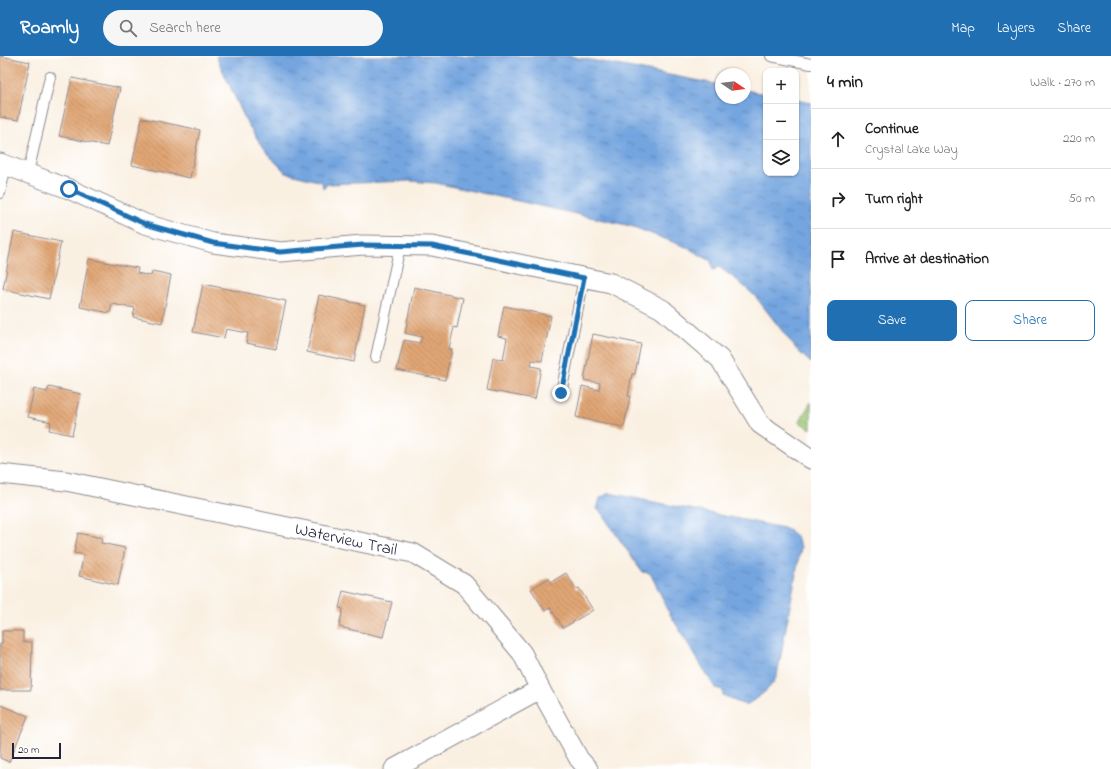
<!DOCTYPE html>
<meta charset="utf-8">
<style>
:root{--surface:#fff;--page:#f6f6f6;--text:#222;--muted:#767676;--line:#e0e0e0;--accent:#1f6fb2}
body{margin:0;font-family:"Indie Flower",sans-serif;background:var(--page);color:var(--text)}
.controls{position:absolute;right:12px;top:12px;display:grid;overflow:hidden;border-radius:8px;box-shadow:0 1px 3px #0004}
.controls button{width:36px;height:36px;display:grid;place-items:center;padding:0;border:0;border-bottom:1px solid var(--line);background:var(--surface);color:var(--text);font:20px sans-serif}
.compass{position:absolute;left:715px;top:12px;width:36px;height:36px;border-radius:50%;background:var(--surface);box-shadow:0 1px 3px #0004;rotate:103deg}
.scale{position:absolute;left:12px;bottom:10px;width:49px;box-sizing:border-box;padding-left:4px;border:2px solid #22223b;border-top:0;font-size:11px;line-height:14px;white-space:nowrap;color:#22223b;-webkit-text-stroke:3px #fff;paint-order:stroke}
.stop{position:absolute;width:12px;height:12px;margin:-9px;border:3px solid #1f6fb2;border-radius:50%;background:#fff}
.stop.end{background:#1f6fb2;border-color:#fff;box-shadow:0 1px 4px #0008}
.list{margin:0;padding:0;list-style:none}
h2{display:flex;justify-content:space-between;align-items:center;height:52px;margin:0;padding:0 16px;font-size:17px}
h2 small{font-size:13px;font-weight:400;color:var(--muted)}
.list li{display:grid;grid-template-columns:26px 1fr auto;gap:12px;align-items:center;box-sizing:border-box;height:60px;padding:0 16px;border-top:1px solid var(--line)}
.list b{display:block;font-size:15px;white-space:nowrap}
.list p{margin:0;font-size:13px;white-space:nowrap;color:var(--muted)}
.list em{font-size:13px;font-style:normal;color:var(--muted)}
.actions{display:flex;gap:8px;padding:12px 16px}
.actions a{flex:1;padding:9px 0;border:1px solid var(--accent);border-radius:8px;text-align:center;font-size:14px;color:var(--accent)}
.actions .main{background:var(--accent);color:#fff}
.icon{flex:none;width:22px;height:22px;fill:none;stroke:currentColor;stroke-width:2;stroke-linecap:round;stroke-linejoin:round}
.map{position:relative;flex:none;width:811px;height:713px;overflow:hidden}
header{display:flex;align-items:center;gap:24px;box-sizing:border-box;height:56px;padding:0 20px;background:var(--accent);color:#fff}
header strong{font-size:19px}
nav{display:flex;gap:22px;margin-inline-start:auto;font-size:14px}
.search{width:280px;height:36px;background:var(--page);display:flex;align-items:center;gap:10px;box-sizing:border-box;padding:0 14px;border-radius:22px;color:var(--muted);font-size:15px}
main{display:flex}
aside{flex:1;background:var(--surface)}
.map>svg:first-child{display:block}
</style>
<header>
<strong>Roamly</strong>
<div class="search"><svg class="icon" aria-label="search" viewBox="0 0 24 24"><circle cx="10" cy="10" r="6"/><path d="M15 15l6 6"/></svg>Search here</div>
<nav><a>Map</a><a>Layers</a><a>Share</a></nav>
</header>
<main>
<div class="map">
<svg width="811" height="713" viewBox="0 0 811 713">
<defs>
<pattern id="park-crowns" width="20" height="18" patternUnits="userSpaceOnUse"><rect width="20" height="18" fill="#9ec875"/><path d="M2 6a3 3 0 1 1 6 0M12 15a3 3 0 1 1 6 0" fill="none" stroke="#80a261"/></pattern>
<pattern id="water-ripples" width="26" height="14" patternUnits="userSpaceOnUse"><rect width="26" height="14" fill="#74a5df"/><path d="M2 4q2-2 4 0t4 0M15 11q2-2 4 0t4 0" fill="none" stroke="#5f86b6"/></pattern>
<pattern id="building-back-hatch" width="6" height="6" patternUnits="userSpaceOnUse"><rect width="6" height="6" fill="#e1a675"/><path d="M-1 5l2 2M0 0l6 6M5-1l2 2" fill="none" stroke="#b68761"/></pattern>
</defs>
<rect width="100%" height="100%" fill="#fff"/>
<filter id="ink" filterUnits="userSpaceOnUse"><feTurbulence type="fractalNoise" baseFrequency=".025" numOctaves="2"/><feDisplacementMap in="SourceGraphic" scale="8" xChannelSelector="R" yChannelSelector="G"/><feConvolveMatrix kernelMatrix="1 2 1 2 8 2 1 2 1" color-interpolation-filters="sRGB"/></filter>
<filter id="wash" filterUnits="userSpaceOnUse"><feTurbulence type="fractalNoise" baseFrequency=".012" numOctaves="4" result="noise"/><feDisplacementMap in="SourceGraphic" scale="16" xChannelSelector="R" yChannelSelector="G"/><feGaussianBlur stdDeviation="0.9" result="paint"/><feColorMatrix in="noise" values="0 0 0 0 0 0 0 0 0 0 0 0 0 0 0 0 0 1.4 0 .05"/><feComposite in="paint" operator="in"/></filter>
<g filter="url(#wash)">
<rect width="100%" height="100%" fill="#faf0e2"/>
<polygon fill="url(#park-crowns)" stroke="#607558" points="811,346 811,373 799,366"/>
<g fill="url(#water-ripples)" stroke="#4b648d">
<polygon points="216,0 570,0 721,29 721,42 745,42 745,34 766,38 766,117 796,117 796,44 811,47 811,307 797,294 755,240 737,224 719,211 713,214 711,205 686,191 631,170 436,127 410,125 328,128 323,132 322,126 286,117 263,93 247,67"/>
<path d="M609 437 784 472C794 476 797 481 801 491L777 620C770 634 759 641 746 649L737 646 723 639V634L715 632 665 550 663 543 650 517 642 516 602 458 597 453 600 442Z"/>
</g>
<g id="blocks">
<g fill="url(#building-back-hatch)">
<polygon points="0,0 30,6 18,64 0,61"/>
<polygon points="72,22 120,32 107,90 59,80"/>
<polygon points="142,62 200,74 190,122 132,109"/>
<polygon points="14,176 61,186 49,243 3,233"/>
<polygon points="89,203 138,212 137,217 151,220 152,215 171,219 162,267 133,261 135,252 112,248 110,257 80,251"/>
<polygon points="203,228 286,245 276,293 246,287 248,277 226,273 224,282 193,276"/>
<polygon points="414,231 463,242 457,272 454,271 449,293 452,293 445,324 397,314 404,284 420,287 422,281 405,277"/>
<polygon points="319,239 365,249 354,306 307,296"/>
<polygon points="504,250 551,260 542,305 532,304 531,310 541,312 535,343 487,334 493,302 503,304 507,282 498,280"/>
<polygon points="593,278 641,288 635,318 632,318 628,340 630,340 624,371 576,361 582,330 599,334 600,327 584,324"/>
<polygon points="49,331 81,338 72,379 49,374 51,366 28,361 34,333 47,336"/>
<polygon points="78,477 102,482 101,487 125,492 118,529 79,520 84,499 74,497"/>
<polygon points="566,517 576,533 579,532 593,554 563,572 550,551 545,555 531,533 549,522 551,526"/>
<polygon points="343,535 392,546 383,581 339,571 343,553 339,552"/>
<polygon points="2,575 23,575 23,586 32,586 31,634 0,634 0,588 2,588"/>
<polygon points="0,649 28,660 9,706 0,702"/>
</g>
</g>
</g>
<g filter="url(#ink)">
<use href="#blocks" fill-opacity="0" stroke="#8e898e" stroke-width="1"/>
<g fill="none" stroke-linecap="round" stroke-linejoin="round">
<g stroke="#8e898e" stroke-width="12">
<g id="lane">
<polyline points="771,0 811,8"/>
<polyline points="28,117 50,21"/>
<polyline points="0,137 6,109"/>
<polyline points="376,301 400,190"/>
<polyline points="561,337 584,222"/>
</g>
</g>
<g stroke="#8e898e" stroke-width="21">
<g id="street">
<polyline points="0,107 69,133 145,168 213,187 280,196 363,189 432,190 611,227 662,253 720,303 760,368 811,403"/>
<polyline points="0,418 66,425 413,497 464,528 522,597 540,633 579,703 588,713"/>
<polyline points="394,713 540,633"/>
</g>
</g>
<use href="#lane" stroke="#fff" stroke-width="10"/>
<use href="#street" stroke="#fff" stroke-width="19"/>
</g>
</g>
<g fill="none" stroke-linecap="round" stroke-linejoin="round" filter="url(#ink)">
<polyline stroke="#1f6fb2" stroke-width="5" points="69,133 145,168 213,187 280,196 363,189 432,190 584,222 561,337"/>
</g>
<g text-anchor="middle" dominant-baseline="central" stroke-width="3" stroke-linejoin="round" paint-order="stroke">
<g font-size="17" fill="#22223b" stroke="#fff">
<text transform="translate(346 484) rotate(12)">Waterview Trail</text>
</g>
</g>
</svg>
<div class="controls">
<button>+</button>
<button>−</button>
<button><svg class="icon" aria-label="layers" viewBox="0 0 24 24"><path d="M12 4l9 5-9 5-9-5zM3 14l9 5 9-5"/></svg></button>
</div>
<svg class="compass" viewBox="-18 -18 36 36"><path d="M0-13l5 13h-10z" fill="#e53935"/><path d="M0 13l5-13h-10z" fill="#767676"/></svg>
<div class="scale">20 m</div>
<div class="stop" style="left:69px;top:133px"></div>
<div class="stop end" style="left:561px;top:337px"></div>
</div>
<aside>
<h2>4 min<small>Walk · 270 m</small></h2>
<ul class="list">
<li><svg class="icon" aria-label="ahead" viewBox="0 0 24 24"><path d="M12 20V5M6 11l6-6 6 6"/></svg><div><b>Continue</b><p>Crystal Lake Way</p></div><em>220 m</em></li>
<li><svg class="icon" aria-label="right" viewBox="0 0 24 24"><path d="M7 20v-9h11M14 6l5 5-5 5"/></svg><div><b>Turn right</b></div><em>50 m</em></li>
<li><svg class="icon" aria-label="arrive" viewBox="0 0 24 24"><path d="M6 21V4h12l-3 4 3 4H6"/></svg><div><b>Arrive at destination</b></div></li>
</ul>
<div class="actions"><a class="main">Save</a><a>Share</a></div>
</aside>
</main>
